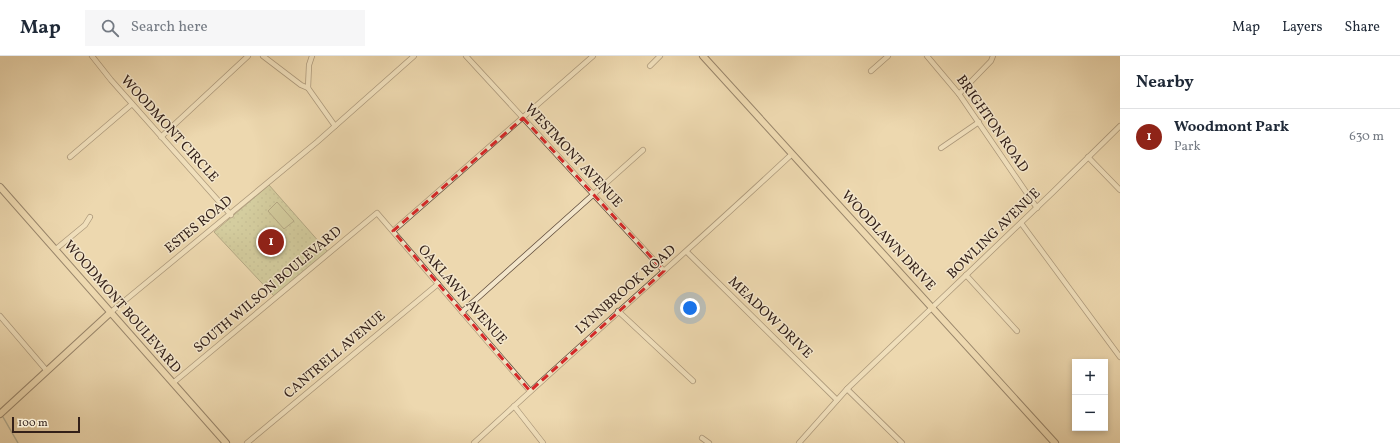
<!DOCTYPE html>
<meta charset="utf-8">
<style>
:root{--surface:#fff;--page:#f6f6f7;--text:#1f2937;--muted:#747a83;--line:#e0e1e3;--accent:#8f2418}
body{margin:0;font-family:Vollkorn,serif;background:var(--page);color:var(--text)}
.controls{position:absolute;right:12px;bottom:12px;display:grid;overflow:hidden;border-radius:0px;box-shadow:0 2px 6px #0003}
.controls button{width:36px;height:36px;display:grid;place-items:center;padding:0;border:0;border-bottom:1px solid var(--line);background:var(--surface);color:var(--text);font:20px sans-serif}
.scale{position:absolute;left:12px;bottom:10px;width:68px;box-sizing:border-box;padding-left:4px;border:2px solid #332019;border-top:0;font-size:11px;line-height:14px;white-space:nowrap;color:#332019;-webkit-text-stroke:3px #f3e6cb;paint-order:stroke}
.you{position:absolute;left:690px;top:252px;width:14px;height:14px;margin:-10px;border:3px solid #fff;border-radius:50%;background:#1a73e8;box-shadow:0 0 0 6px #1a73e833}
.badge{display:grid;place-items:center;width:26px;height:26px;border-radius:50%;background:var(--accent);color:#fff;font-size:13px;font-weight:700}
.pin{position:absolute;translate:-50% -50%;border:2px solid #fff;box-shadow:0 1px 4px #0006}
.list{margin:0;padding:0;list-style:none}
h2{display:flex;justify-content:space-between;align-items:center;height:52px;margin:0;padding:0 16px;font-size:17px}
h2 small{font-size:13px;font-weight:400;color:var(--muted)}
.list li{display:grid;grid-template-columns:26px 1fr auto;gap:12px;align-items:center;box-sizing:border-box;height:56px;padding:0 16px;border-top:1px solid var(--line)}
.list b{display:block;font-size:15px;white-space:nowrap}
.list p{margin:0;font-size:13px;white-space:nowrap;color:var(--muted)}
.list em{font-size:13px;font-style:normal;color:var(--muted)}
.icon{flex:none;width:22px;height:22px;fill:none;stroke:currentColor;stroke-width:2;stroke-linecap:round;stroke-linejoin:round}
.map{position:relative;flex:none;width:1120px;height:387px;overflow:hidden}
header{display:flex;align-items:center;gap:24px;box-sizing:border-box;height:56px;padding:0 20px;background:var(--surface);border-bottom:1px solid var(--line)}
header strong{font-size:19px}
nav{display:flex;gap:22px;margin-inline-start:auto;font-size:14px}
.search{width:280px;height:36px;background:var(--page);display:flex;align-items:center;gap:10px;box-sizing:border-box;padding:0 14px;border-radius:0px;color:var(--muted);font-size:15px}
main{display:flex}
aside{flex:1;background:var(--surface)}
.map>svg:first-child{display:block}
</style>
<header>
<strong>Map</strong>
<div class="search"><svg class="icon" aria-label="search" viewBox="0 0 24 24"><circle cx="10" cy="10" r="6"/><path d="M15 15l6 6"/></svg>Search here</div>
<nav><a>Map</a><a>Layers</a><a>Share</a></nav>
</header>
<main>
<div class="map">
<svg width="1120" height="387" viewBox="0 0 1120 387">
<defs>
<pattern id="park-dots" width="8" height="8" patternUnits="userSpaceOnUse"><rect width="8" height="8" fill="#b5bf8d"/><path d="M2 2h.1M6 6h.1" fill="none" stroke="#9ca479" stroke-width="1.8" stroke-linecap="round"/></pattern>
</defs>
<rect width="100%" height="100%" fill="#edd8af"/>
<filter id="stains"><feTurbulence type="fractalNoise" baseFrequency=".005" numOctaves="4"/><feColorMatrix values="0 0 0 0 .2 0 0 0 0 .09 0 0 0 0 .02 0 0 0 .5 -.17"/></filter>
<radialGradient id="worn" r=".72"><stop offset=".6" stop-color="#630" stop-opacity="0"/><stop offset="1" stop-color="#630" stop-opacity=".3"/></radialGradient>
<polygon fill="url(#park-dots)" stroke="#747053" points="269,129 328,196 274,240 214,176"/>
<polygon fill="#b5bf8d" stroke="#747053" points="277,146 294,165 284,173 268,155"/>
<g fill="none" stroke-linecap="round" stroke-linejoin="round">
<polyline stroke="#707c72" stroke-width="1.5" points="3,361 18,387"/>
<g stroke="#624e3e" stroke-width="6">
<g id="minor">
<polyline points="92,0 111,24 231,159"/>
<polyline points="263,0 301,29 308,32"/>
<polyline points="312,0 309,9 308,32 335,70"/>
<polyline points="466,0 664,215"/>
<polyline points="927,0 959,38 1037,152"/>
<polyline points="650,10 660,0"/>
<polyline points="871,15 888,0"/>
<polyline points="959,38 991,5 993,0"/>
<polyline points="161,81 248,0"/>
<polyline points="941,92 979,66"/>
<polyline points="70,101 132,48"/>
<polyline points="1088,101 1120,134"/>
<polyline points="1021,167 1120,301"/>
<polyline points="393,175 593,0"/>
<polyline points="56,193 85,169 90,161"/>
<polyline points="687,196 837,344"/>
<polyline points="966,219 1017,275"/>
<polyline points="618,255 693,325"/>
<polyline points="111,256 317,86 414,0"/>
<polyline points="462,256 643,94"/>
<polyline points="0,260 47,315"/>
<polyline points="173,327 377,157 530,335"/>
<polyline points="847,333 902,387"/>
<polyline points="514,350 543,387"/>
<polyline points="702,382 709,387"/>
<polyline points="247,387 438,228"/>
<path d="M474 387C579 290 687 196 792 98"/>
<polyline points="799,387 847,333 1053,136 1120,70"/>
</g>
</g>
<g stroke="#332019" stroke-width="8">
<g id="major">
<polyline points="703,0 1055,387"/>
<polyline points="0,131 226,387"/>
<polyline points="0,358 111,256"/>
</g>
</g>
<use href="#minor" stroke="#f3e6cb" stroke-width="4.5"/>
<use href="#major" stroke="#edd8af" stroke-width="6"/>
</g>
<path d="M0 0H1120V387H0ZM523 62 664 215 530 335 393 175Z" fill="#edd8af" fill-opacity=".55" fill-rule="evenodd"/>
<path fill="none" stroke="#d62828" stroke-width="3" stroke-dasharray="8 5" stroke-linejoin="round" d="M523 62 664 215 530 335 393 175Z"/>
<g text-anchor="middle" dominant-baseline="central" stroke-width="3" stroke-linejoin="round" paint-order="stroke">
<g font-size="14" fill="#332019" stroke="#f3e6cb">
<text transform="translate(992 68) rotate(55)">BRIGHTON ROAD</text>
<text transform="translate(169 73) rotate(48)">WOODMONT CIRCLE</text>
<text transform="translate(573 100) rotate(47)">WESTMONT AVENUE</text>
<text transform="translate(199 169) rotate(-39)">ESTES ROAD</text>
<text transform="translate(994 178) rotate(-44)">BOWLING AVENUE</text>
<text transform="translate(888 185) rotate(47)">WOODLAWN DRIVE</text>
<text transform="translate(268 234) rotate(-40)">SOUTH WILSON BOULEVARD</text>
<text transform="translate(626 234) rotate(-41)">LYNNBROOK ROAD</text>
<text transform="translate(462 239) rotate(49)">OAKLAWN AVENUE</text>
<text transform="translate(122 251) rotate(49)">WOODMONT BOULEVARD</text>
<text transform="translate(770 262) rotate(44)">MEADOW DRIVE</text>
<text transform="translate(335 299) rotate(-40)">CANTRELL AVENUE</text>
</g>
</g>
<rect width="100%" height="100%" filter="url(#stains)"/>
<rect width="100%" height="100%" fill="url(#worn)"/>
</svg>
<div class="controls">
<button>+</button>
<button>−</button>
</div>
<div class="scale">100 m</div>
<div class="you"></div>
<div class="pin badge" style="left:271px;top:186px">1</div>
</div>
<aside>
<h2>Nearby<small></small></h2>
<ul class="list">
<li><span class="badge">1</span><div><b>Woodmont Park</b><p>Park</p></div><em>630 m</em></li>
</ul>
</aside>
</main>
